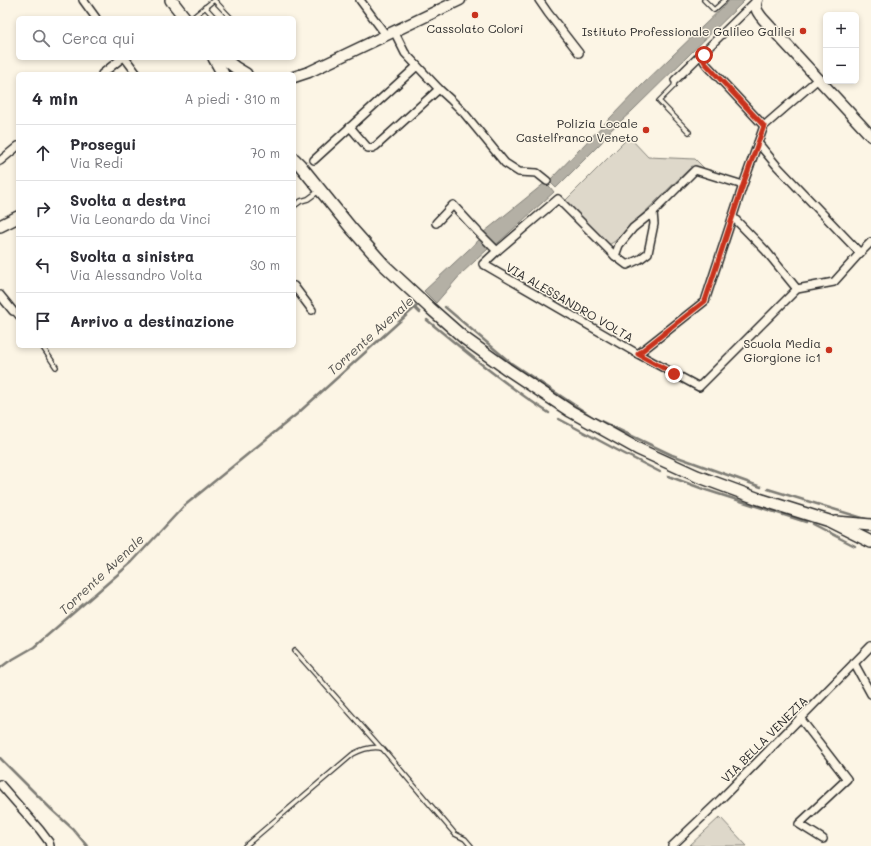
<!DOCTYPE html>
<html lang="it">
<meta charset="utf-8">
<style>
:root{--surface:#fff;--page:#f7f7f7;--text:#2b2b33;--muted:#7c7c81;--line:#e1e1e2}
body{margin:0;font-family:Mali,sans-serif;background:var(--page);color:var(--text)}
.controls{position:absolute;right:12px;top:12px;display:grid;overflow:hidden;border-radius:6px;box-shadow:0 2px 6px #0003}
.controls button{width:36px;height:36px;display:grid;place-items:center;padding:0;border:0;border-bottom:1px solid var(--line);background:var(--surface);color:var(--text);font:20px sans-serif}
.stop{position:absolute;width:12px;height:12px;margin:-9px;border:3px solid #c8321e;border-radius:50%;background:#fff}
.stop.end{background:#c8321e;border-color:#fff;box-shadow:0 1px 4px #0008}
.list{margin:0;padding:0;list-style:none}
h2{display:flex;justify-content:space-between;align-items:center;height:52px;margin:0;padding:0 16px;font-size:17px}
h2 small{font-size:13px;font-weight:400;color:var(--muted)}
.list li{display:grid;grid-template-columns:26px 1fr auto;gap:12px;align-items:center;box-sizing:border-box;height:56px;padding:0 16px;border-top:1px solid var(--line)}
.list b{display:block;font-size:15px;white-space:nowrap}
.list p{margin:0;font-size:13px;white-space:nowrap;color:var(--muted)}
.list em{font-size:13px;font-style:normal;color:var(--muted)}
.icon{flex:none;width:22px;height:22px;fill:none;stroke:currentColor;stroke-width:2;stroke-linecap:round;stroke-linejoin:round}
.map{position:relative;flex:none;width:871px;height:846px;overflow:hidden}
.search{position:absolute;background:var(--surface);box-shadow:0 2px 6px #0003;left:16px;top:16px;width:280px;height:44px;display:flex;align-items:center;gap:10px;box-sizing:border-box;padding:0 14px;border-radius:6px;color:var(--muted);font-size:15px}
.panel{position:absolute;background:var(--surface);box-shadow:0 2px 6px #0003;left:16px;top:72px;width:280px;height:276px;border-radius:6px}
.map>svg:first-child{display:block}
</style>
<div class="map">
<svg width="871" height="846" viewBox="0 0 871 846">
<rect width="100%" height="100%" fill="#fcf5e5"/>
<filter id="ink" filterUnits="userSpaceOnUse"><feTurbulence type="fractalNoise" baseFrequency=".025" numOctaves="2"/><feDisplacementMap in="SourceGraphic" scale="8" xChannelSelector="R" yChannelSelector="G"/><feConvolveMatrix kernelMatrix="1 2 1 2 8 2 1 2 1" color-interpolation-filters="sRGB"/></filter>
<g filter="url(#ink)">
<g fill="#ded8ca" stroke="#84827a">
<path d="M627 139H631L648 157 695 159 708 172 693 167 689 169 621 235C616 240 613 244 606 245L563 203Z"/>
<polygon points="720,817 747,846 689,846"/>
</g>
<g fill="#b4b0a5" stroke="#7d7b74">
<polygon points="730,0 745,0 632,111 611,130 601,143 556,188 549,181 641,86"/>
<polygon points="546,182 554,192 498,243 496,244 484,232"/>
<polygon points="480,239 489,248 462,273 436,303 424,291"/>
</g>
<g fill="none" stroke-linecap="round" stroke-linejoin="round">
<g stroke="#7d7b74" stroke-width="2.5">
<polyline points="445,307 511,363 594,418 672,455 761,487"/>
<polyline points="415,308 420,313"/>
<path d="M427 320C466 352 507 386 549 413"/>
<polyline points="559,419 617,450 660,472"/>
<polyline points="668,476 706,490 806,522"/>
<polyline points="768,489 869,520"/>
<polyline points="812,524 855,546"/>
<polyline points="0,668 8,662 34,647 132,562 184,506 297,414 420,303"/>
<polyline points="0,758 52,810 73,829 87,846"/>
</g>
<g stroke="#2b2b2b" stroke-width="6">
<g id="lane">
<polyline points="214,0 231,18"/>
<polyline points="704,0 714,10 725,0"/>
<polyline points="205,7 215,18"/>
<polyline points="192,18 214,0"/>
<polyline points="675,80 674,86 659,101 689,132"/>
<polyline points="294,206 301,201 308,199 319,191"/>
<polyline points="13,311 18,317"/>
<polyline points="42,346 56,367"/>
<polyline points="295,651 381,748"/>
<path d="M245 846 353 754C362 749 371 746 382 748L455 834 465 839 471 846"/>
</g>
</g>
<g stroke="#2b2b2b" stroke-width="10">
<g id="street">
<polyline points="83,0 96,18"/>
<polyline points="360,0 383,31 385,36"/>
<polyline points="539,0 548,13 579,53"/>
<polyline points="394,31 405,53 439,89 451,100 464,113 505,163 519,172 537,173 547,181"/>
<polyline points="705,51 704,61 706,64 764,126"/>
<polyline points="125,58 137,74"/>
<polyline points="102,74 122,58"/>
<polyline points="675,80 756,1"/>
<polyline points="350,127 368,148 372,148 376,146 439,89"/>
<polyline points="758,143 777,166 860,253"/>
<polyline points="314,160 417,66"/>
<polyline points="0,161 18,146"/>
<polyline points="743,185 695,170 653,212 633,228 619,245 615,256 558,199 497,251 483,264 638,354 699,387 797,289 834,282 860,253 871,242"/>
<polyline points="733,217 766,251 797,289"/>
<polyline points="436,223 453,205 478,232 497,251"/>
<polyline points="615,256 627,265 640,259 648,253 654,224 653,212"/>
<polyline points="294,286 312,310"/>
<polyline points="0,295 13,311"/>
<polyline points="638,354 705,301 743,185 764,126 818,79"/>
<polyline points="854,663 871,694"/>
<polyline points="800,718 847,779 799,824 823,839"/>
<polyline points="0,784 40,830 49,842 50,846"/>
<polyline points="672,846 717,803 871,646"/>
</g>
</g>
<g stroke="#2b2b2b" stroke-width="13">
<g id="secondary">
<path d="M757 0C754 8 758 13 763 19L871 136"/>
<polyline points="294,77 309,72 460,0"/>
</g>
</g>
<g stroke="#2b2b2b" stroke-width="14">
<g id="primary">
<polyline points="171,0 185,18"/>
<polyline points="214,58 223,74"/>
<polyline points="223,58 236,68 246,74"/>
<polyline points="294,159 300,165 351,228 384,265 430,308 464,338 507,369 570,411 638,449 697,476 759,499 829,521 871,542"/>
<polyline points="0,226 18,217"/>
<polyline points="836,522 871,525"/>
</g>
</g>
<use href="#lane" stroke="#fcf5e5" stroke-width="3.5"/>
<use href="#street" stroke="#fcf5e5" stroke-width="7"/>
<use href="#secondary" stroke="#fcf5e5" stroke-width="10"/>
<use href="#primary" stroke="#fcf5e5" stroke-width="11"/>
</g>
</g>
<g fill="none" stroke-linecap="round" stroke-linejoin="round" filter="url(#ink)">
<polyline stroke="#c8321e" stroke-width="5" points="674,374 638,354 705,301 743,185 764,126 706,64 704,61 704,55"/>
</g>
<g fill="#c8321e" stroke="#fcf5e5" stroke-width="1.5">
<circle cx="475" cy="15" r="4"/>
<circle cx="803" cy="31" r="4"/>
<circle cx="646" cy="130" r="4"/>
<circle cx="829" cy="350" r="4"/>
</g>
<g text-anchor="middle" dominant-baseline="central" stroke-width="3" stroke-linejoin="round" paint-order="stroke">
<g font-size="12" fill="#2b2b2b" stroke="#fcf5e5" text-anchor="end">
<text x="475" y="28" text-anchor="middle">Cassolato Colori</text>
<text x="795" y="31">Istituto Professionale Galileo Galilei</text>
<text x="638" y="123">Polizia Locale<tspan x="638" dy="14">Castelfranco Veneto</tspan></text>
<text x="821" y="343">Scuola Media<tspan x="821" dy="14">Giorgione ic1</tspan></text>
</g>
<g font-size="12" fill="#2b2b2b" stroke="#fcf5e5">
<text transform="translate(570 302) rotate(30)">VIA ALESSANDRO VOLTA</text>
<text transform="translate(764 739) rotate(-45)">VIA BELLA VENEZIA</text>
</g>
<g font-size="13" font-style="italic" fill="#545350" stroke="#fcf5e5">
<text transform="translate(370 335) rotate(-42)">Torrente Avenale</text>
<text transform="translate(101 574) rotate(-43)">Torrente Avenale</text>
</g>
</g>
</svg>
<div class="controls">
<button>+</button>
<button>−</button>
</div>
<div class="stop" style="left:704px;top:55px"></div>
<div class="stop end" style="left:674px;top:374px"></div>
<div class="search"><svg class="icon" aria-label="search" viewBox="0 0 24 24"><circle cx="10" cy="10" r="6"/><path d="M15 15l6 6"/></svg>Cerca qui</div>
<section class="panel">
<h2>4 min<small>A piedi · 310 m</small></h2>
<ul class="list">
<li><svg class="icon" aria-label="ahead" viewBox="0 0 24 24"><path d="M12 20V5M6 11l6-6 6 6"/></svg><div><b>Prosegui</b><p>Via Redi</p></div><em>70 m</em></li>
<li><svg class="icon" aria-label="right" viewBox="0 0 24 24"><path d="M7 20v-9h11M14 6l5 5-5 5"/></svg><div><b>Svolta a destra</b><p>Via Leonardo da Vinci</p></div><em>210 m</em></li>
<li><svg class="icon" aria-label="left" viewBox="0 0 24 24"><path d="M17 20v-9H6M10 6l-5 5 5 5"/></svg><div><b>Svolta a sinistra</b><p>Via Alessandro Volta</p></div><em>30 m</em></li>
<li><svg class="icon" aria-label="arrive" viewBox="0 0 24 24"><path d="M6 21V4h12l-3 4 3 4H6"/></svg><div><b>Arrivo a destinazione</b></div></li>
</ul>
</section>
</div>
